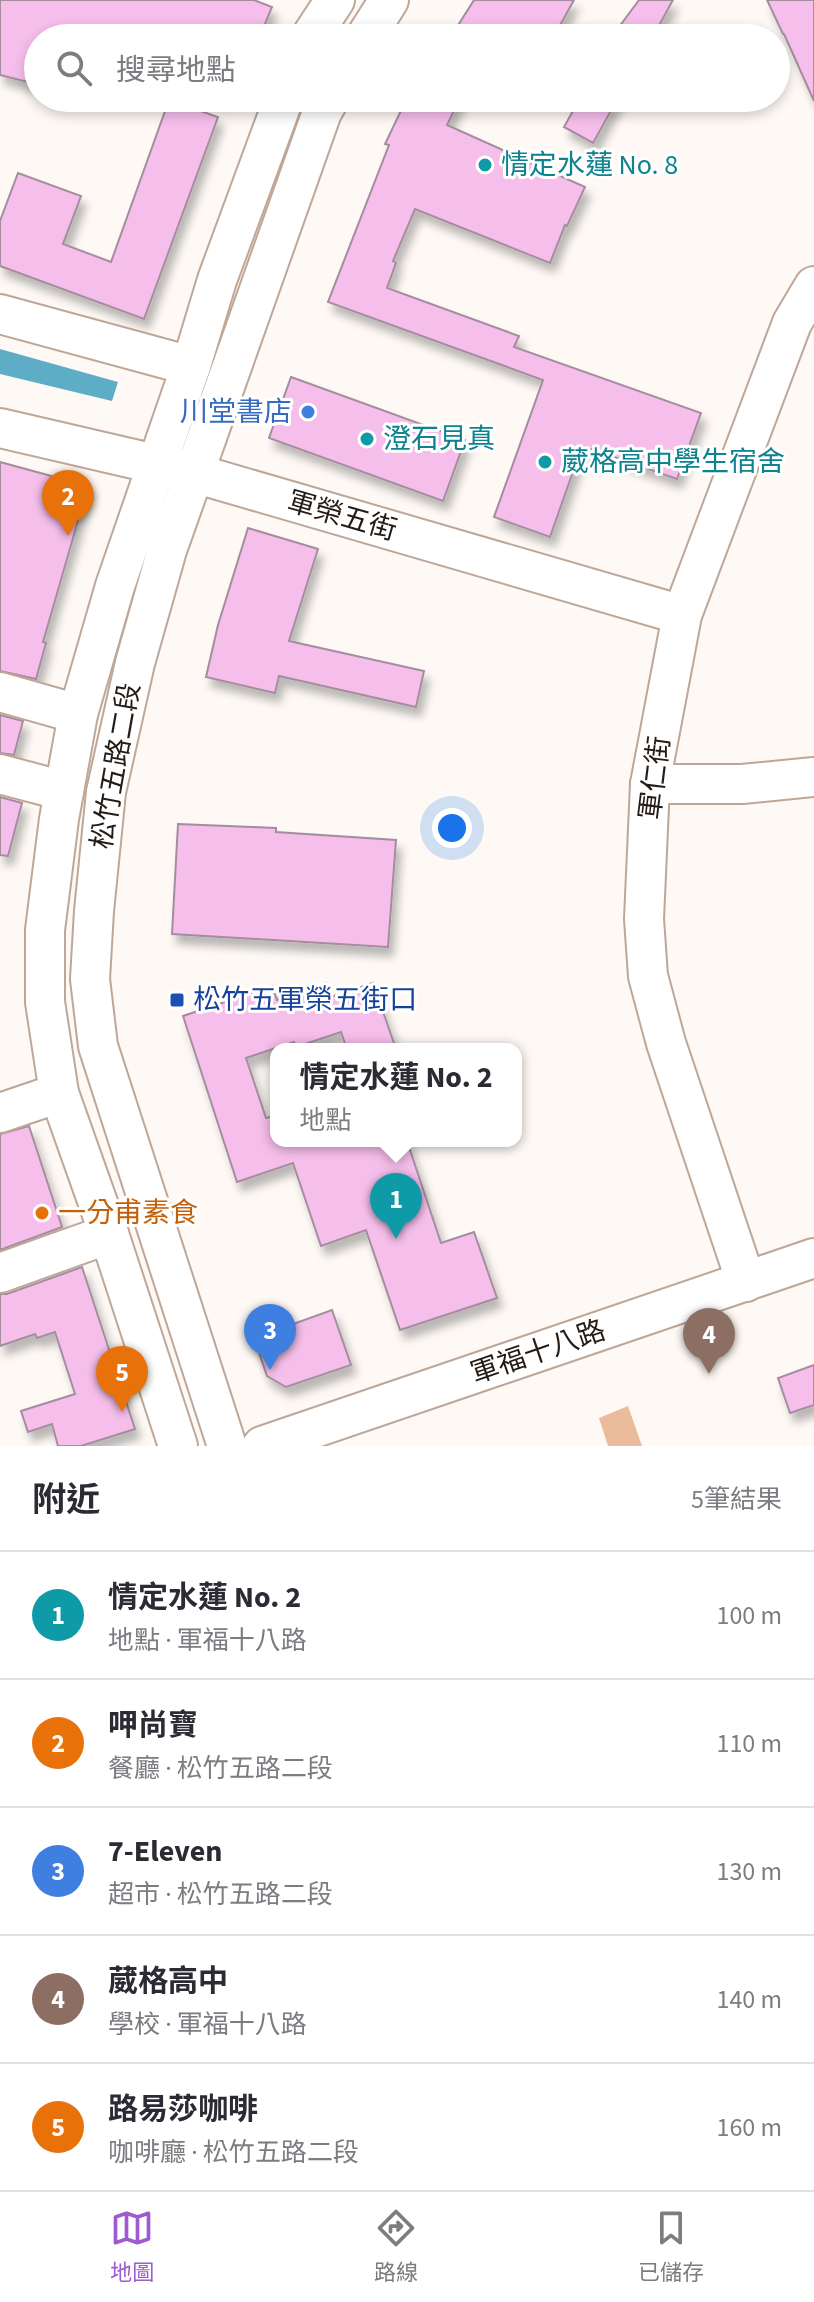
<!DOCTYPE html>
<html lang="zh-TW">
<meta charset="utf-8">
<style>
:root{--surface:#fff;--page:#f2f2f3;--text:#2b2b33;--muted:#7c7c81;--line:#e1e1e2;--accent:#9e5acf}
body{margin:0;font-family:"Source Sans 3","Noto Sans TC",sans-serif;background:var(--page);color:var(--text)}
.you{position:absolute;left:452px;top:828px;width:28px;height:28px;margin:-20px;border:6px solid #fff;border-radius:50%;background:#1a73e8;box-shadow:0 0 0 12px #1a73e833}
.badge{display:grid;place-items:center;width:52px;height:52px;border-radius:50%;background:var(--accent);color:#fff;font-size:26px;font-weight:700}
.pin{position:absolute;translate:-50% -66px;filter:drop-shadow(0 2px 4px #0008)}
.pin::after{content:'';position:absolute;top:42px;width:28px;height:24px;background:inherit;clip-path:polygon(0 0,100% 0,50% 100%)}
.popup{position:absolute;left:270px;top:1043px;width:252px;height:104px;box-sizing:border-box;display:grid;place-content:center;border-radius:16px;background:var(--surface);filter:drop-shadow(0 2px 6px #0005);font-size:26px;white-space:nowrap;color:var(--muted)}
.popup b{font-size:30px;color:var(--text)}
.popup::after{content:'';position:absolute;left:50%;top:100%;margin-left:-16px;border:16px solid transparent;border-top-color:var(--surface)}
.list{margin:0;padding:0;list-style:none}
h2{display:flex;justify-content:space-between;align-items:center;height:104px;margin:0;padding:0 32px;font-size:34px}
h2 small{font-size:26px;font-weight:400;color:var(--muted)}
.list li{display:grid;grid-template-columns:52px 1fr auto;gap:24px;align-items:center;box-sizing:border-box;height:128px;padding:0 32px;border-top:2px solid var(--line)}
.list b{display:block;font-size:30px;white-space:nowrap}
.list p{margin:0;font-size:26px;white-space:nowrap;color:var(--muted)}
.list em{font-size:26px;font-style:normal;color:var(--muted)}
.icon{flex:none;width:44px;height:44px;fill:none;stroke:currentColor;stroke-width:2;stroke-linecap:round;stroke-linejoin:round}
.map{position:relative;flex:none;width:814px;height:1446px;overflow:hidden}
.search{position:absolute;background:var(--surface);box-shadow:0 4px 12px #0003;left:24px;right:24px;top:24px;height:88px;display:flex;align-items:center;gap:20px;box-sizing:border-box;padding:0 28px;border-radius:44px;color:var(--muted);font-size:30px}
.sheet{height:744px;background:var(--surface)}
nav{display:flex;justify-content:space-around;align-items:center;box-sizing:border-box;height:112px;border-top:2px solid var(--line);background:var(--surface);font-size:22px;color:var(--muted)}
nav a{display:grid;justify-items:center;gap:4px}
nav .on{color:var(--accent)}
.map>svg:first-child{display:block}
</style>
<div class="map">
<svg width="814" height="1446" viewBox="0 0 814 1446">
<defs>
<filter id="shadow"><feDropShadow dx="5" dy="9" stdDeviation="4" flood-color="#0004"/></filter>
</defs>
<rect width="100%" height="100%" fill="#fef9f5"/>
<polygon fill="#ebbc9b" points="628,1406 642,1446 608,1446 599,1418"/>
<polygon fill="#5cadc5" points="0,349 118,382 112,401 0,374"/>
<g fill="#f6beeb" stroke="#a38d9e" stroke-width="2" filter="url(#shadow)">
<polygon points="0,0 254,0 272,7 259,38 38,38 38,81 33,79 32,83 0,75"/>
<polygon points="474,0 574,0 553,38 450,38"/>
<polygon points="639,0 673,0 652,38 611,38"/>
<polygon points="767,0 814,0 814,101 784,34 783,34"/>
<polygon points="407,98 460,98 447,125 585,187 567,226 565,225 550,263 415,209 393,261 396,263 387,288 519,336 514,347 701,413 677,479 582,446 550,537 494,517 543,380 328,302 389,145 385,144"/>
<polygon points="580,98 618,98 593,143 564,127"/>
<polygon points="169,100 218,117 144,319 0,266 0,221 18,173 81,196 63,244 111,262"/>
<polygon points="291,377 465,440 443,501 269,438"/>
<polygon points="0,462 88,486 43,642 46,643 36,679 0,671"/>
<polygon points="248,528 318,549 289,641 424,671 416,707 279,676 275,693 206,677 218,625"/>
<polygon points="0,715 23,721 14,755 0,753"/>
<polygon points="0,797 22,803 8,856 0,855"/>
<polygon points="178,824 276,828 276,832 396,840 388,947 172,934"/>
<polygon points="326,983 331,997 373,983 396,1049 347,1049 341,1032 296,1047 294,1042 246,1058 266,1118 276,1115 276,1141 407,1141 441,1243 474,1232 497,1298 400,1330 366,1230 321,1246 293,1163 237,1182 183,1016 272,986 277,1000"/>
<polygon points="29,1126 62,1227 0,1250 0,1134"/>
<polygon points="82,1267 135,1429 81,1446 58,1446 52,1424 28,1432 21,1411 75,1394 55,1332 37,1338 35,1334 0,1346 0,1294 7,1294"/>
<polygon points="332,1310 351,1365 286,1387 267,1376 254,1338"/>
<polygon points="814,1365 814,1405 790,1413 778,1378"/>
</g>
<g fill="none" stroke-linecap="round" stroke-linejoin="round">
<g stroke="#bfa797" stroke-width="42">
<g id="minor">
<polyline points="310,38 335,0"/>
<polyline points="365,38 389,0"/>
<polyline points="0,314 191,366"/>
<polyline points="0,428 194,473 682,615"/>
<polyline points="0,692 78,714"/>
<polyline points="0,774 64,791"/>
<polyline points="650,784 742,784 814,777"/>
<polyline points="0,1113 59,1093"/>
<polyline points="0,1273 109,1234"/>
<polyline points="746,1282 666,1043 648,976 644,919 650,784 682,615 792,323 814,286"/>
<polyline points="178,1446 109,1234 59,1093 45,1002 45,930 59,819 78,714 115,586 191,366 217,280 284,98"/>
<polyline points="227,1446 98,1046 90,979 94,911 106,792 135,663 167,550 322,112 330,98"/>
<polyline points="262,1446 814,1258"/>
</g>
</g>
<use href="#minor" stroke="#fff" stroke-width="38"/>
</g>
<g fill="#0f9aa8" stroke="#fff" stroke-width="3">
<circle cx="485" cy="165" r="8"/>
<circle cx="367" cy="439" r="8"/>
<circle cx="545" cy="462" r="8"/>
</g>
<circle fill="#3f7fe0" stroke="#fff" stroke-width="3" cx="308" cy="412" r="8"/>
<rect fill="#1a4fb4" stroke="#fff" stroke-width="3" x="169" y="992" width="16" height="16" rx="4"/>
<circle fill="#e8710a" stroke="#fff" stroke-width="3" cx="42" cy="1213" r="8"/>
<g text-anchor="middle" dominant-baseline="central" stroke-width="6" stroke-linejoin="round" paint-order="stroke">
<g font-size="28" fill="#0d838f" stroke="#fff" text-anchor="start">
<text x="501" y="165">情定水蓮 No. 8</text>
<text x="383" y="439">澄石見真</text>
<text x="561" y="462">葳格高中學生宿舍</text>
</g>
<g font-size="28" fill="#366cbe" stroke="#fff" text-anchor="end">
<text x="292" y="412">川堂書店</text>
</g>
<g font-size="28" fill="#241b15" stroke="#fff">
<text transform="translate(342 516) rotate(16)">軍榮五街</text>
<text transform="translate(116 766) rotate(-80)">松竹五路二段</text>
<text transform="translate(655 778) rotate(-83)">軍仁街</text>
<text transform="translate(538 1352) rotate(-19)">軍福十八路</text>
</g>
<g font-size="28" fill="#164399" stroke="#fff" text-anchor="start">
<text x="193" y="1000">松竹五軍榮五街口</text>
</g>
<g font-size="28" fill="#c56008" stroke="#fff" text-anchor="start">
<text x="58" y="1213">一分甫素食</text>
</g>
</g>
</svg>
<div class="you"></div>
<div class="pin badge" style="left:396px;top:1239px;background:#0f9aa8">1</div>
<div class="popup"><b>情定水蓮 No. 2</b>地點</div>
<div class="pin badge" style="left:68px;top:536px;background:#e8710a">2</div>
<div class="pin badge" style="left:270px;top:1370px;background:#3f7fe0">3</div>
<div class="pin badge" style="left:709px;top:1374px;background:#8d6e63">4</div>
<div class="pin badge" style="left:122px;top:1412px;background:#e8710a">5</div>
<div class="search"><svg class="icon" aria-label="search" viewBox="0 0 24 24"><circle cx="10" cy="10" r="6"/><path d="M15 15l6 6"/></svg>搜尋地點</div>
</div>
<section class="sheet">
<h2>附近<small>5筆結果</small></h2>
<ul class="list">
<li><span class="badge" style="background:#0f9aa8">1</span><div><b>情定水蓮 No. 2</b><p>地點 · 軍福十八路</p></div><em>100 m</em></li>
<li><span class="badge" style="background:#e8710a">2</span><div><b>呷尚寶</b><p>餐廳 · 松竹五路二段</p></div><em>110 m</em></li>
<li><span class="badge" style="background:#3f7fe0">3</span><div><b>7-Eleven</b><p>超市 · 松竹五路二段</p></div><em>130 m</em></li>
<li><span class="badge" style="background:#8d6e63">4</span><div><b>葳格高中</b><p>學校 · 軍福十八路</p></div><em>140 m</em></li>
<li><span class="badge" style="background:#e8710a">5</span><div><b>路易莎咖啡</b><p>咖啡廳 · 松竹五路二段</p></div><em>160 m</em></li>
</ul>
</section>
<nav>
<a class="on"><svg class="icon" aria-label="map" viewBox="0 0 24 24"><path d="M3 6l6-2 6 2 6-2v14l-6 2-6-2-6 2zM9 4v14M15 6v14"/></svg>地圖</a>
<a><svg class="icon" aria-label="directions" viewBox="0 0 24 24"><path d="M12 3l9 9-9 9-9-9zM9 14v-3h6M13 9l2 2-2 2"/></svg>路線</a>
<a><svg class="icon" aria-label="saved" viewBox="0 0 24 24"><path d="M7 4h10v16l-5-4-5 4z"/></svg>已儲存</a>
</nav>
